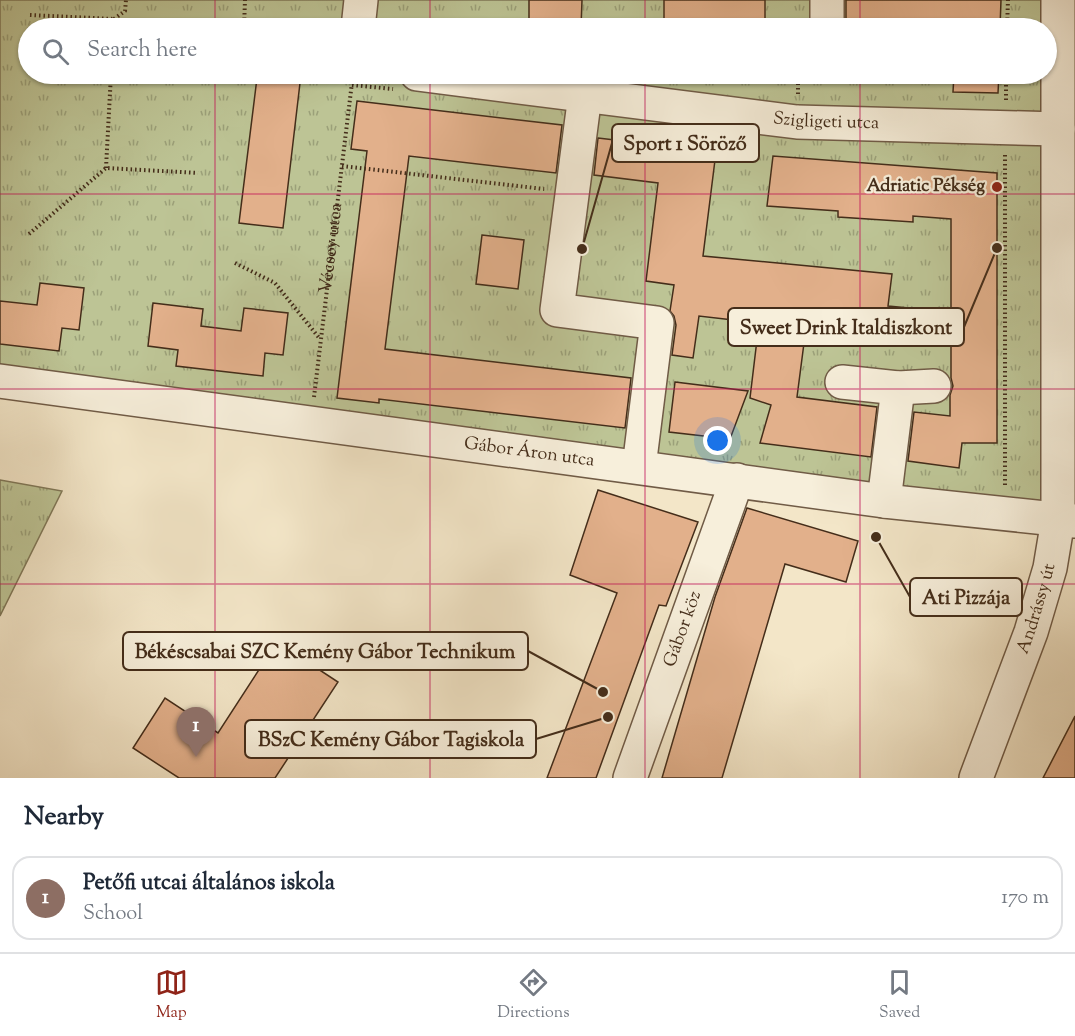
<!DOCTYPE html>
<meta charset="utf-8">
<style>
:root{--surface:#fff;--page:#f2f2f3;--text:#1f2937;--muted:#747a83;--line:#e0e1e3;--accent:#8f2418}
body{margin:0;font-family:"Sorts Mill Goudy",serif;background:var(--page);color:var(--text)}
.you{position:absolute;left:718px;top:441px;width:21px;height:21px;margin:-15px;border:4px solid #fff;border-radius:50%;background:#1a73e8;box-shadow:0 0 0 9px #1a73e833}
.badge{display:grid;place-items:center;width:39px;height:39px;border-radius:50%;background:var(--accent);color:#fff;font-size:20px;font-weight:700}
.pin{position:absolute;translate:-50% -50px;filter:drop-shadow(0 2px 3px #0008)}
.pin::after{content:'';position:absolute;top:32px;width:21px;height:18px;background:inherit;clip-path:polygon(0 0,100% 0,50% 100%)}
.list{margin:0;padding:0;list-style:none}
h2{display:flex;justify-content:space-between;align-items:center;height:78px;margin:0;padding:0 24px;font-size:26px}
h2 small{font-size:20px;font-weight:400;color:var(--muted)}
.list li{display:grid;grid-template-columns:39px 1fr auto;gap:18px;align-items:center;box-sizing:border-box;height:84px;margin:0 12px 12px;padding:0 12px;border:2px solid var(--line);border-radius:18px}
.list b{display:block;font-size:22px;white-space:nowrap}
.list p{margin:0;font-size:20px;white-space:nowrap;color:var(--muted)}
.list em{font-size:20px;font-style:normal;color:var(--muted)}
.icon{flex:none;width:33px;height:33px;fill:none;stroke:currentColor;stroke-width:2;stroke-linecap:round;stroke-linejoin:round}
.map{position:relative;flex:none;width:1075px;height:778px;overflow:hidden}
.search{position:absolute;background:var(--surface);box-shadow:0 2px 4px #0004;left:18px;right:18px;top:18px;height:66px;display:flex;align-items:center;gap:15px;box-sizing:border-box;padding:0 21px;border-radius:33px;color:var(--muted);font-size:22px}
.sheet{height:174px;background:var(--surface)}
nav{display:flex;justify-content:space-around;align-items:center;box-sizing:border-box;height:84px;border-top:2px solid var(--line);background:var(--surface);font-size:16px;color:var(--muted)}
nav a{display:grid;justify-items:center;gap:3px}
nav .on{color:var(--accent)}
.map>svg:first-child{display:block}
</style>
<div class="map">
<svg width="1075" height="778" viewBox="0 0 1075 778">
<defs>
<pattern id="grass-tufts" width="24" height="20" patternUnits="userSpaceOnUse" patternTransform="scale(1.5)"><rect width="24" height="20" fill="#bdc495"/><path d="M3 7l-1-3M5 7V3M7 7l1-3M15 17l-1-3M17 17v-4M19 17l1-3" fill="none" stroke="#9ba079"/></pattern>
</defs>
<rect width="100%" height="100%" fill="#f3e6c8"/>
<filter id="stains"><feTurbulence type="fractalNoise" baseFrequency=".00333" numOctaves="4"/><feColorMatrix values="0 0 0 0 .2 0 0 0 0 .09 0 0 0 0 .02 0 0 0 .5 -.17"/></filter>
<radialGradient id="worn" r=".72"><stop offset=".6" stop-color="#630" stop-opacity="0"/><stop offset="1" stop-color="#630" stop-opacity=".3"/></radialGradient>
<g fill="url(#grass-tufts)" stroke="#807858" stroke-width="1.5" fill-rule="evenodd">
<path d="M0 0H1054L1049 516 0 377ZM28 28H1046V74H28Z"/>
<polygon points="0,480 62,491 0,616"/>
</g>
<g fill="#e2b08b" stroke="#442d1a" stroke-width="1.5">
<polygon points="529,0 582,0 581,28 529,28"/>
<rect x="664" y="0" width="101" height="28"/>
<polygon points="846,0 1001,0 1000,28 846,28"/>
<polygon points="954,74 999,74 998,93 953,92"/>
<polygon points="257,78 300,83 283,228 239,223"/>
<polygon points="357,101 562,125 556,173 409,156 385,349 631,378 625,428 379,399 379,403 337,398 367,151 351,149"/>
<polygon points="598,138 716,152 703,256 892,274 888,306 951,312 951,219 913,216 913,222 838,217 838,211 767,206 773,156 997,173 997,443 962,443 959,468 908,461 914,412 950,416 950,395 953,386 951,378 951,334 891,328 890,336 855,333 856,325 807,320 797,397 877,407 871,457 760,443 771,405 750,398 759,323 699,316 693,358 672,355 676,325 674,316 670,311 674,285 646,281 658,183 594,175"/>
<polygon points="482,235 524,240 518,289 476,284"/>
<polygon points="40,283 84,288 79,330 62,328 59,351 0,344 0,301 37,305"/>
<polygon points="153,303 203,309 201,326 241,331 244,308 288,313 283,355 265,353 263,376 176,366 178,350 148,346"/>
<polygon points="675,382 748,391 730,439 669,432"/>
<polygon points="598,490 698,522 666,606 659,605 596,778 547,778 617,593 570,575"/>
<polygon points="747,508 858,541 846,582 785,564 722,778 662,778 715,597"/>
<polygon points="277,642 338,682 275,778 179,778 133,748 165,698 218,733"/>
<polygon points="1075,716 1075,778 1043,778"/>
</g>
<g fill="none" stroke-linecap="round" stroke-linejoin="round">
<g stroke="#705b46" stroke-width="36">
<g id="minor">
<polyline points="358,28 361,0"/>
<polyline points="827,28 827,0"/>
<path id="s2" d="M417 74 797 122 1058 129"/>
<polyline points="585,95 557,310 657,323 639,467"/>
<path id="s3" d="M0 381 884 501 1075 521"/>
<polyline points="842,382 898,388 934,386"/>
<polyline points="884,501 898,388"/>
<path id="s4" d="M630 778 737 480"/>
<path id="s5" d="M976 778 1031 632 1050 568 1058 520V0"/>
</g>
</g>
<g stroke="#442d1a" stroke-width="4" stroke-dasharray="1.5 3" stroke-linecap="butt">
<polyline points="30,15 114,19"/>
<polyline points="114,28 114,19 125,11 126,0"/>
<polyline points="244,28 245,0"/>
<polyline points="1007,28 1008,0"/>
<polyline points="352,85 393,89"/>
<polyline points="798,94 798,74"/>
<polyline points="1006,100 1006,74"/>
<polyline points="1005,155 1005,487"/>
<polyline points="342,166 544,189"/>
<polyline points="106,168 111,74"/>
<polyline points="29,234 106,168 198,173"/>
<polyline points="235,263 275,283 320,339"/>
<path id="s1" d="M314 397 353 74"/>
</g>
<use href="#minor" stroke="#f7efdb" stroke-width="33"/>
</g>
<path fill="none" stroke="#c2185b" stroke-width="1.5" stroke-opacity="0.55" d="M215 0V28M430 0V28M645 0V28M860 0V28M215 74V778M430 74V778M645 74V778M860 74V778M0 194H1075M0 389H1075M0 584H1075"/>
<circle fill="#8f2418" stroke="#f7efdb" stroke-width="2" cx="997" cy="187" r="6"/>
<g text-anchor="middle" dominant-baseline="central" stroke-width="4.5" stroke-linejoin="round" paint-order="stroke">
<g font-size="18" fill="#442d1a" stroke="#f7efdb">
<text stroke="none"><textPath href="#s2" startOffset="412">Szigligeti utca</textPath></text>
<text stroke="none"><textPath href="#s1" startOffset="150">Vécsey utca</textPath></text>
<text stroke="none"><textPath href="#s3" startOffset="534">Gábor Áron utca</textPath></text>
<text stroke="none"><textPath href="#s5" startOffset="180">Andrássy út</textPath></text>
<text stroke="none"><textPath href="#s4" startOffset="158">Gábor köz</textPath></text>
</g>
<g font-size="18" font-weight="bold" fill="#442d1a" stroke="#f7efdb" text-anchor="end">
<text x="985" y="187">Adriatic Pékség</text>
</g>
</g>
<path fill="none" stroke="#442d1a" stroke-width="2" d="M582 249L612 143M997 248L964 327M876 537L910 597M603 692L528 651M608 717L536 739"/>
<g fill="#442d1a" stroke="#f7efdb" stroke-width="2">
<circle cx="582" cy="249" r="6"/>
<circle cx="997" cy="248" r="6"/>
<circle cx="876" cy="537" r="6"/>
<circle cx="603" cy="692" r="6"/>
<circle cx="608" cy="717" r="6"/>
</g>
<g fill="#f7efdb" stroke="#442d1a" stroke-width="2">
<rect x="612" y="124" width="147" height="38" rx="6"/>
<rect x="728" y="308" width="236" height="38" rx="6"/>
<rect x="910" y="578" width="112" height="38" rx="6"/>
<rect x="123" y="632" width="405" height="38" rx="6"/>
<rect x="245" y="720" width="291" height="38" rx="6"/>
</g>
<g font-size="20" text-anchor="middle" font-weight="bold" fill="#442d1a">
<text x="685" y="150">Sport 1 Söröző</text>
<text x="846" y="334">Sweet Drink Italdiszkont</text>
<text x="966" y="604">Ati Pizzája</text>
<text x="325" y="658">Békéscsabai SZC Kemény Gábor Technikum</text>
<text x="391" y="746">BSzC Kemény Gábor Tagiskola</text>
</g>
<rect width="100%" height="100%" filter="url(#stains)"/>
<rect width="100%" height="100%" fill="url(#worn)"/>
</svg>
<div class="you"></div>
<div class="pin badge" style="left:196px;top:757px;background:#8d6e63">1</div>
<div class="search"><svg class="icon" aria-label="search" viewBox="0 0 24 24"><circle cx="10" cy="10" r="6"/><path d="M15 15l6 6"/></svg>Search here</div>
</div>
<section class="sheet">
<h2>Nearby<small></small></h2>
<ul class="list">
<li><span class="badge" style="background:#8d6e63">1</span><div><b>Petőfi utcai általános iskola</b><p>School</p></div><em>170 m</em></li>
</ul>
</section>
<nav>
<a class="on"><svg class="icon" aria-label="map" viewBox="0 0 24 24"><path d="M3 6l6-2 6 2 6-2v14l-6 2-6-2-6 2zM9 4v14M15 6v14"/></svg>Map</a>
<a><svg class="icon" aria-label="directions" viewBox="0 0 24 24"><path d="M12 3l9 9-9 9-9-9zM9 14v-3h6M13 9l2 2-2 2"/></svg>Directions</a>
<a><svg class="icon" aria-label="saved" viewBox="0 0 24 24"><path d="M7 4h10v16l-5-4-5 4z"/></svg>Saved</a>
</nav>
